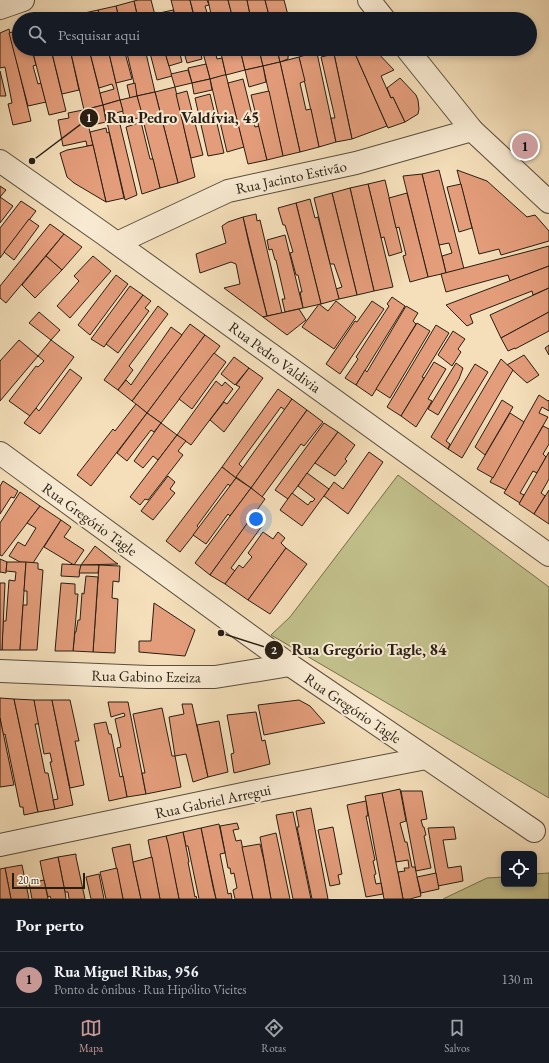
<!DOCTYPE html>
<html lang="pt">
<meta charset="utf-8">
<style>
:root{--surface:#171b24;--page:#20242c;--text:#f1f3f6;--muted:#9ea1a6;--line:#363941;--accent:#c59692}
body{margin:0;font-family:"EB Garamond",serif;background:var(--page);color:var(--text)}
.controls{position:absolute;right:12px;bottom:12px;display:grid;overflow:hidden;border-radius:6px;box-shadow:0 2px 6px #0003}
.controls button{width:36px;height:36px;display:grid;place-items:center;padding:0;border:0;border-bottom:1px solid var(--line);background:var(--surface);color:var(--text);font:20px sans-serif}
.scale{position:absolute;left:12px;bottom:10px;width:73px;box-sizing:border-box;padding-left:4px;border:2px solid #271e13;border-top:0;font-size:11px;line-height:14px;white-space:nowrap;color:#271e13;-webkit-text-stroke:3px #f8ead2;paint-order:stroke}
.you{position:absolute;left:256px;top:519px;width:14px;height:14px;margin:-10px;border:3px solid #fff;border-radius:50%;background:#1a73e8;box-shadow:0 0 0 6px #1a73e833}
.badge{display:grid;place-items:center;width:26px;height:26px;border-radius:50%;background:var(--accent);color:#111;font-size:13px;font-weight:700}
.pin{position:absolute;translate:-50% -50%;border:2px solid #fff;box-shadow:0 1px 4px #0006}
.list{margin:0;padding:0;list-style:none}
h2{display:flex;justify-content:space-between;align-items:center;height:52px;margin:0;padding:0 16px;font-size:17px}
h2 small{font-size:13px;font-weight:400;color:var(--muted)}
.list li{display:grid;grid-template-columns:26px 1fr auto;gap:12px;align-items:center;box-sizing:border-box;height:56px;padding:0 16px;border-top:1px solid var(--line)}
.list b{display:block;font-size:15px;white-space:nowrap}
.list p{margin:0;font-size:13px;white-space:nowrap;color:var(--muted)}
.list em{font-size:13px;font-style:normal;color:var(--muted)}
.icon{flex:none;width:22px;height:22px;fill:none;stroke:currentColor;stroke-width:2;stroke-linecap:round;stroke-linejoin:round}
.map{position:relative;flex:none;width:549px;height:899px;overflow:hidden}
.search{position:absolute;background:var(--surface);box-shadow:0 2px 6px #0003;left:12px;right:12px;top:12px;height:44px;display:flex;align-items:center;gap:10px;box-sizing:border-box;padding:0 14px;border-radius:22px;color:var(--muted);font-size:15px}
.sheet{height:108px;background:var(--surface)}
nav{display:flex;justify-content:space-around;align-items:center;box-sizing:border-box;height:56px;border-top:1px solid var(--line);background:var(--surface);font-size:11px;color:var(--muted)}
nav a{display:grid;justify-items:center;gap:2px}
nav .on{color:var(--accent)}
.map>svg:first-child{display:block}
</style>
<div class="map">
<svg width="549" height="899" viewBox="0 0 549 899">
<rect width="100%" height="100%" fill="#f4dfba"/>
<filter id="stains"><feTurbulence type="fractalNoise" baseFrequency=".005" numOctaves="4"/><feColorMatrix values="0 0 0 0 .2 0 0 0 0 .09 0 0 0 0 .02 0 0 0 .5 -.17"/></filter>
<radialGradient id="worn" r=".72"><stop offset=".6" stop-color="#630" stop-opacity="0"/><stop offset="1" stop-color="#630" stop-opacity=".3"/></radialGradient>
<g fill="#c2c08b" stroke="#746f4f">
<polygon points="398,475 549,587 549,798 271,635 290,617"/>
<polygon points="549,873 549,899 443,899 487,878 504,877 504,884 534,884 534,874"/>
</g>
<g fill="#e49d7b" stroke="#271e13">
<polygon points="138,0 151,0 156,19 138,19 134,1"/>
<polygon points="171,0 190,0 193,13 190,14 192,19 176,19"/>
<polygon points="190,0 207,0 209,5 205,6 209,19 195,19"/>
<polygon points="208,0 228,0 233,19 212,19"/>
<polygon points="228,0 247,0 251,19 233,19"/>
<polygon points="247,0 265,0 270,19 251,19"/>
<polygon points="265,0 284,0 289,19 270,19"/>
<polygon points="134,1 138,19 119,19 116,6"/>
<polygon points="116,6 119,19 100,19 98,10"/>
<polygon points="98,10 100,19 81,19 80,14"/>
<polygon points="173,10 176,19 156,19 155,14"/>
<polygon points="80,14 81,19 62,19 62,18"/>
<polygon points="9,29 31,121 13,125 8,104 12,103 5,67 0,68 0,33"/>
<polygon points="19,30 19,49 32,49 36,65 33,66 38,84 41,83 46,102 28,106 9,33"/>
<polygon points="32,49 51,49 66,111 49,115"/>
<polygon points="51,49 70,49 79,90 62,94"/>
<polygon points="70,49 89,49 103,105 84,110"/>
<polygon points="89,49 108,49 120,100 103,105 100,93 114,89 112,84 99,88"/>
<polygon points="108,49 124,49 132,79 116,83"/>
<polygon points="126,49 145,49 155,92 137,96"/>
<polygon points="149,49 164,49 172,76 157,80"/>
<polygon points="164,49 183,49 184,53 180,54 182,62 169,66"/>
<polygon points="183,49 200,49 202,59 187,63"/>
<polygon points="202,49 217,49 218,55 216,55 217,59 222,58 226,75 210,79"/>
<polygon points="220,49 240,49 245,70 226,75"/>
<polygon points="240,49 259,49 263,66 245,70"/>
<polygon points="259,49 277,49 280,62 263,66"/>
<polygon points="277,49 294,49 295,54 288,56 288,59 280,62"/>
<polygon points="333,49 353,49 387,126 352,139"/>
<polygon points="353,49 374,49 394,70 381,76 391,98 393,97 405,122 388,128"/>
<polygon points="312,53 317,53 336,142 319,147 299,57"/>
<polygon points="334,54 352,139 336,142 331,118 335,118 321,57"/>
<polygon points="299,57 305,81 300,83 306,110 311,109 319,147 300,152 280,62"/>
<polygon points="280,62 300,152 283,156 263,66"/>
<polygon points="206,64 210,79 192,83 188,68"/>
<polygon points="263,66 266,82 249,87 245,70"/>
<polygon points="188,70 192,83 175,87 171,74"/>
<polygon points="0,71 6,96 0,96"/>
<polygon points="224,75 226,75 244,147 227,152 210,79"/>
<polygon points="400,78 416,95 418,100 419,109 418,114 405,122 393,97 391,98 387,88"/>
<polygon points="210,79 212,90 194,94 192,83"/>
<polygon points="243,79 255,127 259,126 267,160 248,164 228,83"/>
<polygon points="135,83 137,96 130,98 127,85"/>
<polygon points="175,87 195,177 178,183 155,92"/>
<polygon points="187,91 203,155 191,158 176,94"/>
<polygon points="269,91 283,156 267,160 251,95"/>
<polygon points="155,92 178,183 160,188 137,96"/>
<polygon points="210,94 224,153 208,156 195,98"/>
<polygon points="137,96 143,117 125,121 120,100"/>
<polygon points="120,100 123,111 109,115 109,118 118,116 137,195 125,200 103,105"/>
<polygon points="103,105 106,122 88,126 84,110"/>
<polygon points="83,110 85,111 93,145 87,146 86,141 63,146 58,120 69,118 68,113"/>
<polygon points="141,122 150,159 153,159 160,188 142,194 126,127"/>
<polygon points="106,128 107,133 109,132 124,198 106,202 90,132"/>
<polygon points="93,145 106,202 74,183 67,177 60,153 67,150"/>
<polygon points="439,170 464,269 446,273 442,256 452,253 449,243 439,245 422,174"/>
<polygon points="457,170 487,181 527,217 535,215 549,231 549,241 501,255 499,249 479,254"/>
<polygon points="422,174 446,273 428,277 403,176"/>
<polygon points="385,180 402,252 389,256 384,237 381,238 368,184"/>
<polygon points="368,184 393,287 374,291 350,188"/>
<polygon points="461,184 472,228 459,232 447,187"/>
<polygon points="0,186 6,190 0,197"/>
<polygon points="350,188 374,291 357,295 332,193"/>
<polygon points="332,193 357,295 339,299 336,289 342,287 334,264 330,264 314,198"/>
<polygon points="407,193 428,277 410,282 403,256 406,255 399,227 396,228 389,198"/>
<polygon points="0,197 13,206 0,223"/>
<polygon points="310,199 315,218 318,217 339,299 321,304 296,203"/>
<polygon points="21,201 36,211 0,258 0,228"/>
<polygon points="296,203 321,304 303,308 300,292 302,292 298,275 296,275 290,253 293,252 285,225 283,225 278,208"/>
<polygon points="256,214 257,221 260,220 282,313 267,316 243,217"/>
<polygon points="243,217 249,244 267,316 263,317 224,288 240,284 236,264 231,262 200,273 196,254 226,243 222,226 228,222"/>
<polygon points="29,219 39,226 14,260 4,252"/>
<polygon points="50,224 64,234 6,303 0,298 0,286"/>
<polygon points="64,234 82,247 62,270 46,256"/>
<polygon points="285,235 303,308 285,312 282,299 285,299 276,260 275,260 272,249 269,250 267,240"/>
<polygon points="549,246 549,266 510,281 508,275 446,292 441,274"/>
<polygon points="46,256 62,270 35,298 22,285"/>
<polygon points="93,256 111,271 70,318 57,306 79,281 74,276"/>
<polygon points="549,266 549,288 533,295 532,291 470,315 473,323 467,326 446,305"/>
<polygon points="116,275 128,284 90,335 78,325"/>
<polygon points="130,286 143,295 104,347 91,339"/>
<polygon points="549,288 549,312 501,338 490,315"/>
<polygon points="143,295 151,301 145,308 149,311 118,353 106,344"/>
<polygon points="392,297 405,306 356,385 345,378 358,359 356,357 389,306 387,304"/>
<polygon points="336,301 356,317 334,349 302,327 319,304 328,311"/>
<polygon points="372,301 384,309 340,374 326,364 355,321 357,322"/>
<polygon points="158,306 168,314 129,366 133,370 118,390 104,380"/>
<polygon points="406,306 418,313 413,321 416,324 372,396 356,385 365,370 367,372"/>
<polygon points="299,309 306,320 287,335 263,317"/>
<polygon points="39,312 60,330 51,340 29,323"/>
<polygon points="549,312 549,331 515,349 515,348 508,351 501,338"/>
<polygon points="417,323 430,331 390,398 376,389"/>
<polygon points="190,324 205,335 147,413 132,401"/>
<polygon points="436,325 449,333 422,377 424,378 401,416 387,407"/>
<polygon points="171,327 182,335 132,401 118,390 126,380 131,385"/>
<polygon points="453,331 465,339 458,349 461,352 452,366 438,355"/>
<polygon points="205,335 220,346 161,423 147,413"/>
<polygon points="19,340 38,356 0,401 0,361"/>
<polygon points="51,340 74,357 30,416 9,401 36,366 38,367 44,361 38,356"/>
<polygon points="549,345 549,355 545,348"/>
<polygon points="214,353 226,362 192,409 179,399"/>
<polygon points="524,355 539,375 527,383 507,365"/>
<polygon points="234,357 249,368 235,385 221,374"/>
<polygon points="501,359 513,370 462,458 448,449"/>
<polygon points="434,362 446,369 428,399 432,401 416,427 401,416"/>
<polygon points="456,363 463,368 459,379 438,415 428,409"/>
<polygon points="475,364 488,372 446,441 450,444 448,449 431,437"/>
<polygon points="249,368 263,378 224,432 210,420 224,402 227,404 240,387 236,385"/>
<polygon points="70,369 82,378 40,434 24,423 36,408 39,411"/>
<polygon points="216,381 222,386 225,382 233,389 191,445 177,435"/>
<polygon points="278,389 292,399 285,410 281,407 239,464 243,468 236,478 222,467"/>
<polygon points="539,395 548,401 549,400 549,411 542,407 539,413 548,417 506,490 490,482"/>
<polygon points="292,399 307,410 251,488 236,477"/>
<polygon points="502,400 513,407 485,455 475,447"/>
<polygon points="136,404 147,413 91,486 77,475 113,429 115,431"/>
<polygon points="307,410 323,422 304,446 301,444 262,497 251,488"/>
<polygon points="147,413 161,423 154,432 151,430 127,461 117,453"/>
<polygon points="510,413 524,422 493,478 477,469"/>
<polygon points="161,423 177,435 158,460 153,456 143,468 134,461"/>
<polygon points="324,423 338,432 288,499 275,490"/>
<polygon points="543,426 549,429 549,444 543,454 546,457 537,473 533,471 520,493 524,495 520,503 504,493"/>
<polygon points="338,432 355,445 345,459 347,461 335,476 315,463"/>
<polygon points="177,435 186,441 178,451 183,455 148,500 145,499 140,505 130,497"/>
<polygon points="369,452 383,462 348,514 324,496 334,482 343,489"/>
<polygon points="549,452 549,479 541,493 545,496 534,514 519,504"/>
<polygon points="222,467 236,478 230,486 228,484 197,526 199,528 180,552 166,541"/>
<polygon points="307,473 329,489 302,526 280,510 292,493 308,505 311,501 312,502 315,499 298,486"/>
<polygon points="168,476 175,482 170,489 175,493 153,520 141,511"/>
<polygon points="236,478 251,488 230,516 228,514 206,544 193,535"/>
<polygon points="3,481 18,491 14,498 11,497 0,514 0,486"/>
<polygon points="251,488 265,499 210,575 195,563"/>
<polygon points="549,490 549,524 534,514"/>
<polygon points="20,492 40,506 2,556 0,555 0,523"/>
<polygon points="40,506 61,520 33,563 20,562 9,556 18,542 25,546 36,528 27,523"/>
<polygon points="251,518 262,526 231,568 235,571 225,584 210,575"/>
<polygon points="61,520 71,527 64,537 84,550 74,565 44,547"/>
<polygon points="263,532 273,539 278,532 285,538 281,543 286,548 248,600 225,584 239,565 243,568 252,557 248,553"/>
<polygon points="95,546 115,562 118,564 81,565"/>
<polygon points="286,548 307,564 270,614 248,600"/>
<polygon points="0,559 7,562 6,573 0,572"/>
<polygon points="7,562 26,562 20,650 2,650 3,621 6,621 9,580 15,581 16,572 6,571"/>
<polygon points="26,562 38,563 38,569 43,570 37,650 20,650 23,605 27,605 27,591 24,591"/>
<polygon points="62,564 81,565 79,577 61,576"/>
<polygon points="81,565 99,565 98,573 79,573"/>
<polygon points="99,565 120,566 119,582 113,581 112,598 118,599 115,653 93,652"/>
<polygon points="86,576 98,577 93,652 73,651 75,632 76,632 78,620 80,620 82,593 84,594"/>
<polygon points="0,583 5,583 2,650 0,650"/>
<polygon points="61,583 75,584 75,594 78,594 73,651 55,651"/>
<polygon points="154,603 195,630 185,656 139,652 139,641 151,641"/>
<polygon points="0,698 14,699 38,812 24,815 23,807 20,807 5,734 3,735 0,718"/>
<polygon points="14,699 34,700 39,724 35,724 41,753 45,773 48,773 55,809 38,812"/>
<polygon points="34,700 52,700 73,805 55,809 53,800 58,799 50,762 52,762 50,753 44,754"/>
<polygon points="52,700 70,700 79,741 75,741 84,785 70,788"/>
<polygon points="299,700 310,706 325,723 264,735 258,705"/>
<polygon points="108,702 128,702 146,794 127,797 117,748 121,747 115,719 125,716 124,713 111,717"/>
<polygon points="182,704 192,704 208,777 193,782 186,754 175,756 169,717 184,714"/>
<polygon points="162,708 172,756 175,756 181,787 146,794 142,773 145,773 133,714"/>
<polygon points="256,712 262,741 265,740 270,764 234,773 231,754 234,753 227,715"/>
<polygon points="0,718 14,785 0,787"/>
<polygon points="219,721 228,772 208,777 197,725"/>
<polygon points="106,722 109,734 111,734 120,777 123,776 127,797 109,801 94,724"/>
<polygon points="400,789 406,821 400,823 405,842 407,842 412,867 415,867 421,896 410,899 403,899 398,872 405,871 404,868 409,868 408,860 396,862 382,793"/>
<polygon points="401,791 422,791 427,819 421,820 423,827 424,827 426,835 424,836 431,868 416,871"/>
<polygon points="382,793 393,847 403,899 384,899 381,883 365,796"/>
<polygon points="366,801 368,816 366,816 375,860 373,861 376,874 374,875 376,884 381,883 383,894 366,897 347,805"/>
<polygon points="311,808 328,899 312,899 297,827 299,827 296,811"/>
<polygon points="293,812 311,899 293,899 276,815"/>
<polygon points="237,823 239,829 233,830 236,841 241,840 253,899 235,899 233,890 237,888 234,873 231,874 230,868 228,868 220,826"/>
<polygon points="219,824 225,853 220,854 228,894 231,893 232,899 216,899 201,828"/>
<polygon points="333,827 342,874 338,875 340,884 330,886 318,830"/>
<polygon points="454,827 456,839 443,840 448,868 461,866 463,881 438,886 428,828"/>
<polygon points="201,828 213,887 216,899 199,899 188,846 186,846 183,832"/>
<polygon points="183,832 189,862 188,862 195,897 196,896 197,899 179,899 166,836"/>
<polygon points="276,833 290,899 271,899 260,837"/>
<polygon points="166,836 168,843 179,899 160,899 148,840"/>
<polygon points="130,844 133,862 141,899 123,899 112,848"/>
<polygon points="260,844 264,861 271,899 253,899 242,847"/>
<polygon points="76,854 76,857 85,899 69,899 68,892 65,892 58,857"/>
<polygon points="58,857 65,892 66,899 51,899 50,896 48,897 43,876 40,861"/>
<polygon points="152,857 160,899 141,899 133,862"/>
<polygon points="22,865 29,899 11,899 5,868"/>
<polygon points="5,868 11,899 0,899 0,869"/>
<polygon points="117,868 123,899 106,899 100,872"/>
<polygon points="436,873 439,889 421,893 417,877"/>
<polygon points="99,874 104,899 91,899 86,877"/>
<polygon points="44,880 48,899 32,899 29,883"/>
</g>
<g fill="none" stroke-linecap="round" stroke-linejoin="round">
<g stroke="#5a4e3d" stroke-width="24">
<g id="minor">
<polyline points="369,0 384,19"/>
<polyline points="0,8 23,0"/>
<polyline points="407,49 472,130 549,202"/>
<polyline points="0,161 104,234 549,555"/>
<polyline points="117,243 228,191 356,163 472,130"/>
<polyline points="0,453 290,665 534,831"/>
<polyline points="0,671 148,677 215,677 290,665"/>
<polyline points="0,845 252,792 426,758"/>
</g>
</g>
<use href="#minor" stroke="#f8ead2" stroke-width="22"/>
</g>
<g text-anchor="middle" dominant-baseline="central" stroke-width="4" stroke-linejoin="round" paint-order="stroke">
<g font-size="15" fill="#271e13" stroke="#f8ead2">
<text transform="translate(291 177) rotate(-12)">Rua Jacinto Estivão</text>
<text transform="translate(275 357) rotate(36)">Rua Pedro Valdivia</text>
<text transform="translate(90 519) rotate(36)">Rua Gregório Tagle</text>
<text transform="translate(146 676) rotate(1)">Rua Gabino Ezeiza</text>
<text transform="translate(353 708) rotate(34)">Rua Gregório Tagle</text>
<text transform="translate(213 801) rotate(-12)">Rua Gabriel Arregui</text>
</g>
</g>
<path fill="none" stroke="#271e13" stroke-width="1.5" d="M32 161L89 118M221 633L274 650"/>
<g fill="#271e13" stroke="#f8ead2" stroke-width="1.5">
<circle cx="32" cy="161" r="4"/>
<circle cx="221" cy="633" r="4"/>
<circle cx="89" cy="118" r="10"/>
<circle cx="274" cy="650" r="10"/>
</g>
<g font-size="12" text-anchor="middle" font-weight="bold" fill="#fff">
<text x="89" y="122">1</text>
<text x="274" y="654">2</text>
</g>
<g font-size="16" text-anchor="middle" font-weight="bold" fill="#271e13" stroke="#f8ead2" stroke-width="4" stroke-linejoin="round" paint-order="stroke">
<text x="183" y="123">Rua Pedro Valdívia, 45</text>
<text x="369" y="655">Rua Gregório Tagle, 84</text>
</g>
<rect width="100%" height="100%" filter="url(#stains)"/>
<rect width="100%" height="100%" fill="url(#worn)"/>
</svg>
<div class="controls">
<button><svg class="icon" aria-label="locate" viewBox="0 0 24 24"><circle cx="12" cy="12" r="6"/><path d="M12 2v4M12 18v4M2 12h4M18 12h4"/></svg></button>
</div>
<div class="scale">20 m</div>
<div class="you"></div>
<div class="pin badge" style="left:525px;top:146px">1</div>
<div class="search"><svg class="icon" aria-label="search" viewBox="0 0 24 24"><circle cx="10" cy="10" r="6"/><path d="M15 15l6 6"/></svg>Pesquisar aqui</div>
</div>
<section class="sheet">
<h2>Por perto<small></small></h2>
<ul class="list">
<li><span class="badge">1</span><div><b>Rua Miguel Ribas, 956</b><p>Ponto de ônibus · Rua Hipólito Vieites</p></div><em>130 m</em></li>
</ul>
</section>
<nav>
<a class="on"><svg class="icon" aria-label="map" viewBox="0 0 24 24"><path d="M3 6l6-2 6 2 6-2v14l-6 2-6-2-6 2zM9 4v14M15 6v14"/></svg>Mapa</a>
<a><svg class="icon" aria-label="directions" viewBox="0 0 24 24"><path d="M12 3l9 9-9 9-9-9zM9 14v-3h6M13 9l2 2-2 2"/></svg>Rotas</a>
<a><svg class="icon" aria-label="saved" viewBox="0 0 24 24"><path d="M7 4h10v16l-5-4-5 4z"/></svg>Salvos</a>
</nav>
